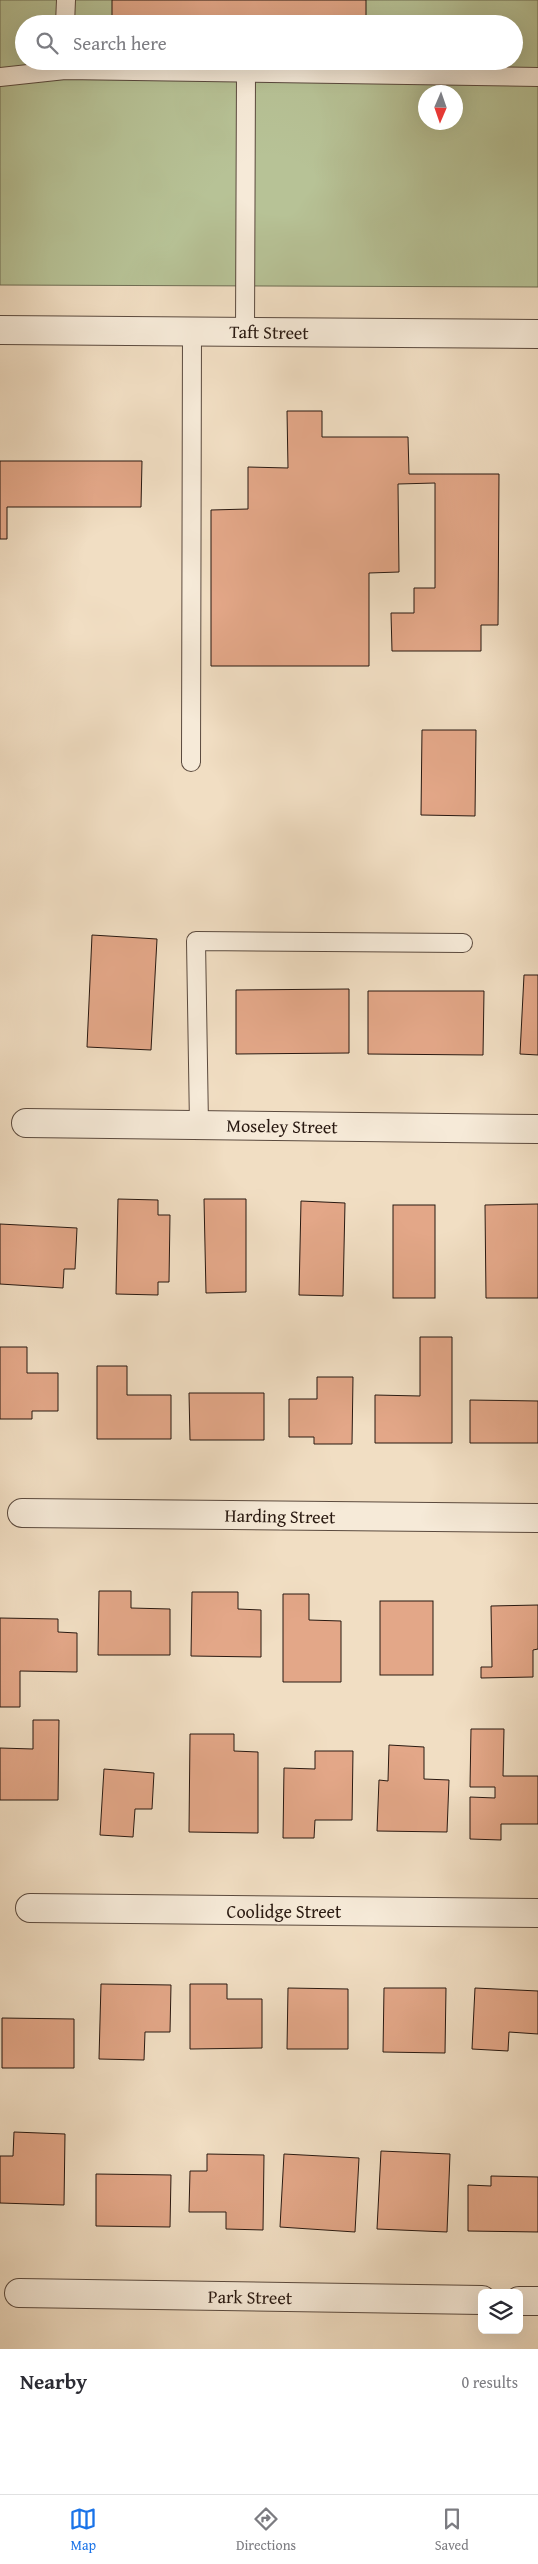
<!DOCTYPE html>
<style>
:root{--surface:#fff;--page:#f2f2f3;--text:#2b2b33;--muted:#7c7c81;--line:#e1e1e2;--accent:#1a73e8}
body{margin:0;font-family:"Gentium Book Plus",serif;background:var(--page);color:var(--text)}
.controls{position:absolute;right:15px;bottom:15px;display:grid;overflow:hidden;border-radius:8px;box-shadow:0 5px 20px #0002}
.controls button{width:45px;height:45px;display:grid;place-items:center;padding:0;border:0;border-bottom:1px solid var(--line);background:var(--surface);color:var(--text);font:25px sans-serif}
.compass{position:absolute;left:418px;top:85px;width:45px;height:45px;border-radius:50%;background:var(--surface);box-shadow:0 5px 20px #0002;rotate:182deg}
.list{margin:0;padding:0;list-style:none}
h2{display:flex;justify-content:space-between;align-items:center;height:65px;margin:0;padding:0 20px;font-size:21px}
h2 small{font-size:16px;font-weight:400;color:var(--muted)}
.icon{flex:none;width:28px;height:28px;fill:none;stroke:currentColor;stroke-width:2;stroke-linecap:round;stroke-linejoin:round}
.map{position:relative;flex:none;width:538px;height:2349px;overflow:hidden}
.search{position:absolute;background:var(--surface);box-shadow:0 5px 20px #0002;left:15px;right:15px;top:15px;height:55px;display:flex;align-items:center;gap:12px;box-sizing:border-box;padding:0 18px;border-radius:28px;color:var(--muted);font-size:19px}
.sheet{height:145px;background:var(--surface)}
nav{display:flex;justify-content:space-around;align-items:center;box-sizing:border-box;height:70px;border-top:1px solid var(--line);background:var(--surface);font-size:14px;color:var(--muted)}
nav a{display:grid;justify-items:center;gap:2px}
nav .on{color:var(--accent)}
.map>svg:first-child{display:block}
</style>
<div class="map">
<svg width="538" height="2349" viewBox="0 0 538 2349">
<rect width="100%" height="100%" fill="#f1dec3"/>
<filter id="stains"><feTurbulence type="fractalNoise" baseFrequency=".004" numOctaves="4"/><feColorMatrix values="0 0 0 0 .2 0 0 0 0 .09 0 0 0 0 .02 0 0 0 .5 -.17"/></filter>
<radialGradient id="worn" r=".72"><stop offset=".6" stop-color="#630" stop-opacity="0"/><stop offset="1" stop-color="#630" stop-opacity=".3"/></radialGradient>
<path fill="#b7c296" stroke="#706e54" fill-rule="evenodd" d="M0 0H538V287L0 285ZM24 24H514V61H24ZM426 92H456V122H426Z"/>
<g fill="#e3a788" stroke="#291911">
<polygon points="112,0 366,0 366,24 112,23"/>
<polygon points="287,411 322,411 322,437 408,437 409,474 499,474 498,625 481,625 481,651 392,651 391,613 414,613 414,588 435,588 435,483 398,484 399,572 369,573 369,666 211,666 211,510 248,509 248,467 288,468"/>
<polygon points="0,461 142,461 141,507 7,507 7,539 0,539"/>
<polygon points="422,730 476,730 475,816 421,815"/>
<polygon points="92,935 157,939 151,1050 87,1047"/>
<polygon points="524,975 538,975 538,1055 520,1054"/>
<polygon points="349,989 349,1053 236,1054 236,990"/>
<polygon points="368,991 484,991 483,1055 368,1054"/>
<polygon points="118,1199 158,1200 158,1215 170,1215 169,1282 158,1282 158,1295 116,1294"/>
<polygon points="204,1199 246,1199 246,1292 206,1293"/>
<polygon points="301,1201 345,1203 343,1296 299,1295"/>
<polygon points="538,1204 538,1298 486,1298 485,1205"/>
<rect x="393" y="1205" width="42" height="93"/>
<polygon points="0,1224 77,1228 75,1269 64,1269 63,1288 0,1284"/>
<polygon points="420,1337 452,1337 452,1443 375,1443 375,1395 420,1396"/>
<polygon points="0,1347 27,1347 27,1373 58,1373 58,1411 32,1411 32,1419 0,1419"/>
<polygon points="97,1366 127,1366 127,1395 171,1395 171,1439 97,1439"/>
<polygon points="317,1377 353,1377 352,1444 314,1444 314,1437 289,1437 289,1399 317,1399"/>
<polygon points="189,1393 264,1393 264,1440 190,1440"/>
<polygon points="470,1400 538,1401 538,1443 470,1443"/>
<polygon points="99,1591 131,1591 131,1608 170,1609 170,1655 98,1655"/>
<polygon points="192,1592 238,1592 238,1609 261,1610 261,1657 191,1656"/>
<polygon points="283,1594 309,1594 309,1620 341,1621 341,1682 283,1682"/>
<rect x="380" y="1601" width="53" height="74"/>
<polygon points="538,1605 538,1649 533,1650 533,1677 481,1678 481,1667 492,1667 491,1606"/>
<polygon points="0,1618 58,1619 58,1632 77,1633 77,1672 20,1671 20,1707 0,1707"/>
<polygon points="33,1720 59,1720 58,1800 0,1800 0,1748 33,1749"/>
<polygon points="471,1729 504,1729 503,1776 538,1776 538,1824 501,1824 501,1840 470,1839 470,1797 495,1798 495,1787 470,1787"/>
<polygon points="190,1734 234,1734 234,1751 258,1752 258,1833 189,1832"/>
<polygon points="389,1745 424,1747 424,1779 449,1780 447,1832 377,1831 379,1780 388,1781"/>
<polygon points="315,1751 353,1751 352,1820 315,1820 314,1838 283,1838 284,1768 315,1769"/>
<polygon points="104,1769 154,1773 152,1809 135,1809 133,1837 100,1835"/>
<polygon points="101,1984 171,1985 170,2032 145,2032 144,2060 99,2059"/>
<polygon points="190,1984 227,1984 227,1999 262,1999 262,2048 190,2049"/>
<polygon points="288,1988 348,1989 348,2049 287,2049"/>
<polygon points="384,1988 446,1988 445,2053 383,2052"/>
<polygon points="475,1988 538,1991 538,2034 509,2032 508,2051 472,2049"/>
<polygon points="2,2018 74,2019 74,2068 2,2068"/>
<polygon points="14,2132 65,2134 64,2205 0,2203 0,2156 13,2156"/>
<polygon points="381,2151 450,2154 447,2232 377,2229"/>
<polygon points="207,2154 264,2155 263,2230 226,2229 226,2212 189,2212 190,2171 207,2171"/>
<polygon points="284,2154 359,2158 355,2232 280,2227"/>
<polygon points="96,2174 171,2175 170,2227 96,2226"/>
<polygon points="491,2176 538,2177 538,2232 468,2231 468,2185 491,2186"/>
</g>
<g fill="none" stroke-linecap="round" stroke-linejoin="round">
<g stroke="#5b4a3e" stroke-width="20">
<g id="service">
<polyline points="65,24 66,0"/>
<polyline points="0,77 65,70 538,77"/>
<polyline points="245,332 246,72"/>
<polyline points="191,762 192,331"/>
<polyline points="199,1125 196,941 463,943"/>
</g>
</g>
<g stroke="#5b4a3e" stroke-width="30">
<g id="minor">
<polyline points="26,1123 538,1129"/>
<polyline points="22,1513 538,1518"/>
<polyline points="30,1908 538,1913"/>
<polyline points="19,2293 482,2300"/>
<polyline points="519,2301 538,2301"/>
</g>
</g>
<g stroke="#5b4a3e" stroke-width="30">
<polyline id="tertiary" points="0,330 538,334"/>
</g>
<use href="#service" stroke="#f6ead8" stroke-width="18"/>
<use href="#minor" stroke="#f6ead8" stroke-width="28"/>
<use href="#tertiary" stroke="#f6ead8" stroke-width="28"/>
</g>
<g text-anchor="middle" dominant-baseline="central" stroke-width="4.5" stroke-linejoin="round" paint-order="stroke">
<g font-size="18" fill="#291911" stroke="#f6ead8">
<text transform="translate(269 332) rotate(1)">Taft Street</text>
<text transform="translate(282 1126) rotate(1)">Moseley Street</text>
<text transform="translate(280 1516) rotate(1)">Harding Street</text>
<text x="284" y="1911">Coolidge Street</text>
<text transform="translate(250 2297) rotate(1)">Park Street</text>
</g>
</g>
<rect width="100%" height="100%" filter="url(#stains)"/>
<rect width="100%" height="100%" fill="url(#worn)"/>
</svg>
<div class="controls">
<button><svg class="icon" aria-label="layers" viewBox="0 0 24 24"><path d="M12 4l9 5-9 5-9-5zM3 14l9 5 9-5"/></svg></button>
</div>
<svg class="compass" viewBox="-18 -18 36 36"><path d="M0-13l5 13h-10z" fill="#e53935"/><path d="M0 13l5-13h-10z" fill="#7c7c81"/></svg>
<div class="search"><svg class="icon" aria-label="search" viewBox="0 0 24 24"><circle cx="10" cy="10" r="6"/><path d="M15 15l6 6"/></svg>Search here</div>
</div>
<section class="sheet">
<h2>Nearby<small>0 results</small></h2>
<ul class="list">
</ul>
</section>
<nav>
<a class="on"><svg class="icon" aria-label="map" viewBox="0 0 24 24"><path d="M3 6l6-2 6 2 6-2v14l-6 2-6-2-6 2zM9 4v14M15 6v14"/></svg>Map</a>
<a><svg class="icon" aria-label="directions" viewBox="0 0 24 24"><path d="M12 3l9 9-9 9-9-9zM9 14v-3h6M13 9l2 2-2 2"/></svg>Directions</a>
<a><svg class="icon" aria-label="saved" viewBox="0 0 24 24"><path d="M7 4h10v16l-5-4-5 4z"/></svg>Saved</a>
</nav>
